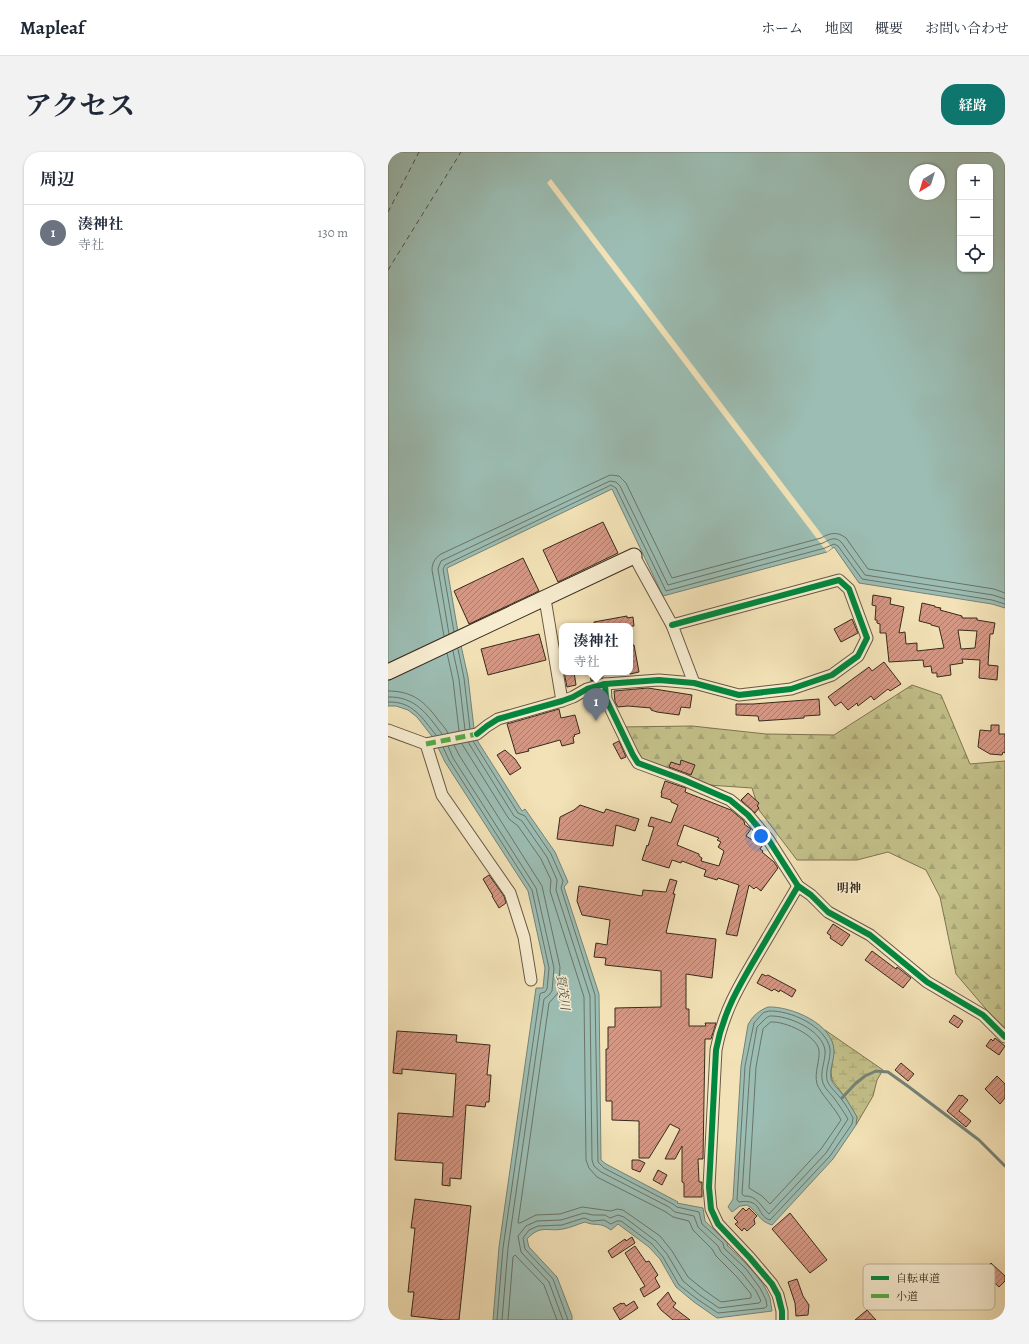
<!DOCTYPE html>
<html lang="ja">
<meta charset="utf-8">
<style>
:root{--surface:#fff;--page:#f2f2f3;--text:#1f2937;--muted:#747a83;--line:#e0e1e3;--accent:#0f766e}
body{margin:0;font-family:Alegreya,"Noto Serif JP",serif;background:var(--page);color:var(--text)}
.controls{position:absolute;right:12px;top:12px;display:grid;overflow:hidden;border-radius:8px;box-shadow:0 1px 3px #0004}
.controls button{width:36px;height:36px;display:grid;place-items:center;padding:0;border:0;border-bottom:1px solid var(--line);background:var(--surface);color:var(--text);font:20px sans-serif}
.compass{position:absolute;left:521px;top:12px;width:36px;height:36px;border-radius:50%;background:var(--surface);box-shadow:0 1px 3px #0004;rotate:218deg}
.you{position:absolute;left:373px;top:684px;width:14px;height:14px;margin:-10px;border:3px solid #fff;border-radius:50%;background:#1a73e8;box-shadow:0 0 0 6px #1a73e833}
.badge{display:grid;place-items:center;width:26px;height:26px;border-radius:50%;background:var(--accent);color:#fff;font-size:13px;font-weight:700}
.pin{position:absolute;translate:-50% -33px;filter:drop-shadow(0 1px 2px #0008)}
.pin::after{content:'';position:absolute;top:21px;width:14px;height:12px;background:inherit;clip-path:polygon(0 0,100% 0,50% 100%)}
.popup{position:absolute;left:171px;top:471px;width:74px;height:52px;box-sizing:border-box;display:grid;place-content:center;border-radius:8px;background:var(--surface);filter:drop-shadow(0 1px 3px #0005);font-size:13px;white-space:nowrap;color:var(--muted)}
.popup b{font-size:15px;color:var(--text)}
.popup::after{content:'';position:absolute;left:50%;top:100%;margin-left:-8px;border:8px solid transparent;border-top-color:var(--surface)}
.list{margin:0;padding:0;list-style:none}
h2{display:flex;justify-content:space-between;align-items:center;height:52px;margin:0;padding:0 16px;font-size:17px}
h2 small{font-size:13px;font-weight:400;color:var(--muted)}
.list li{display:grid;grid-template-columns:26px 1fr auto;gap:12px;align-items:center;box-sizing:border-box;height:56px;padding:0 16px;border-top:1px solid var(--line)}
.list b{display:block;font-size:15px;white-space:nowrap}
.list p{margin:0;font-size:13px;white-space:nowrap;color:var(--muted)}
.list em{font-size:13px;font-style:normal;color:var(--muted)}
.icon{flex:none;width:22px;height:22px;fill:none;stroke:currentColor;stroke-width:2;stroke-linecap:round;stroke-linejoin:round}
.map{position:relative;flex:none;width:617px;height:1168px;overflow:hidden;border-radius:16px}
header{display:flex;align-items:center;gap:24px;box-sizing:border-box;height:56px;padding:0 20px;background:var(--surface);border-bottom:1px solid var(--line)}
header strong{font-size:19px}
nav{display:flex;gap:22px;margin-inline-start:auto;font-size:14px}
.intro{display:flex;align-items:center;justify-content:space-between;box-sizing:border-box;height:96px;padding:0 24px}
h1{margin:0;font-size:28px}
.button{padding:10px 18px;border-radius:16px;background:var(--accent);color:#fff;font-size:14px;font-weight:700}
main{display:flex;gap:24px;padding:0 24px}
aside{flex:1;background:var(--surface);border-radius:16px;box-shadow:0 1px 3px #0004}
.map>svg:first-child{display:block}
</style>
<header>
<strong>Mapleaf</strong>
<nav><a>ホーム</a><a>地図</a><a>概要</a><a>お問い合わせ</a></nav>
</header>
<div class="intro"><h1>アクセス</h1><a class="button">経路</a></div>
<main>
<aside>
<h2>周辺<small></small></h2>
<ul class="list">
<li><span class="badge" style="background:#6b7280">1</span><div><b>湊神社</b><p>寺社</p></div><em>130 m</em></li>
</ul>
</aside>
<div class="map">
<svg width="617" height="1168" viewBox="0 0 617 1168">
<defs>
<pattern id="forest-firs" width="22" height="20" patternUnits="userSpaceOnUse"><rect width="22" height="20" fill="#c3c089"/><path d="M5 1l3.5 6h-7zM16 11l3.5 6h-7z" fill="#a8a576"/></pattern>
<pattern id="wetland-marsh" width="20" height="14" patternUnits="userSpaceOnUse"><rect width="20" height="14" fill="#c3c089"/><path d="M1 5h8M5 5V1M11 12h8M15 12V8" fill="none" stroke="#a8a576"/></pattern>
<pattern id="building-hatch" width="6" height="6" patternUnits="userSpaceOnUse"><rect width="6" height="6" fill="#d49784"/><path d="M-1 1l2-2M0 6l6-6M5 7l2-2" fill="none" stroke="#ad7b6b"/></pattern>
</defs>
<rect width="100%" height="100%" fill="#f3e2b7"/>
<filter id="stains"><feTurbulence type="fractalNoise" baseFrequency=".005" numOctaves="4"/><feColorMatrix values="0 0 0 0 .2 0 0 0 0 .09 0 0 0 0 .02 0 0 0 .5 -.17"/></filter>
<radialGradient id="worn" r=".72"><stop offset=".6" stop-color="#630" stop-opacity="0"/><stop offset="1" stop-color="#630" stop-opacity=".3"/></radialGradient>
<polygon fill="url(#forest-firs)" stroke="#7e7552" points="524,533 553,543 582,612 617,609 617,878 614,876 568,822 552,745 538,718 500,700 469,708 409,708 371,658 364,636 320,633 253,609 231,575 304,574 378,582 446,583"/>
<polygon fill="url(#wetland-marsh)" stroke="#7e7552" points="437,878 495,918 489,928 485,944 468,973 469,965 457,945 444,928 443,920 446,899 444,890"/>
<g fill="#9cbdb3" stroke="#748277" fill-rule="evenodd">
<path d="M0 0H617V456L604 452 471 431 446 395 439 400 275 444 224 337 59 416 70 480 80 525 87 585 134 659 137 657 167 700 180 730 176 735 211 842 213 1008 218 1012 290 1050 289 1051 315 1056 317 1069 340 1091 339 1093C354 1108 375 1126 382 1146 383 1150 383 1155 384 1159L329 1166 306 1150 288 1135 272 1107 261 1095 230 1072 223 1078C211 1069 208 1075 197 1070 190 1072 182 1076 175 1077 159 1080 153 1072 139 1087L141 1095 169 1125 184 1164V1168H105L111 1095 148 836H155L157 816 140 739 57 610 46 587 29 565 20 558 8 554H0ZM572 15H602V117H572ZM527 18H551V42H527Z"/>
<path d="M380 855C403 854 446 872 446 899 446 909 441 918 443 927 445 933 452 939 456 944 461 951 465 958 469 965L468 973 445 1007 384 1073C370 1069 371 1060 359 1053L352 1054 344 1060 340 1055 345 1047 353 914 360 873C364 864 372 858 380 855Z"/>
</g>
<polygon fill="#f3e2b7" points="163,27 444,396 439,400 159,31"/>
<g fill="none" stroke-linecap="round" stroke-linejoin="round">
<g stroke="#6a7468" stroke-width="1">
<polyline points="66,480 55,417 57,413 223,333 228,336 278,439 437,396 446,392 450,394 474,427 604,448 617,452"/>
<path d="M61 482 50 417 51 414 53 409 222 329 228 330 232 334 280 433 435 391C442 387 448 384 454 391L477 423 605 443 617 447"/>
<path d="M56 484 44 418C44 411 47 406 53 402L222 323 231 324 238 331 284 426 433 386C442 381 449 379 458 386L480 417 606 437 617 441"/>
<polyline points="70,497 76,526 82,577"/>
<polyline points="65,499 71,527 77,578"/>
<polyline points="59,501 65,528 71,579"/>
<path d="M0 539C23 539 35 548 48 565 52 571 57 575 60 581"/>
<path d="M0 545C27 544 39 562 54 582"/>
<path d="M0 550C25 549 34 566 48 583"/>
<polyline points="85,589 130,661 137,664 163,702 175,729 173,736 207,843 210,1010 216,1016 285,1052 289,1055 311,1060 314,1072 335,1091 336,1096 358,1117 372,1136 378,1148 379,1154 377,1156 330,1161 309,1147 291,1133 275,1105 264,1092 233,1069 229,1069 223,1072 216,1068 204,1069 196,1066 174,1073 150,1074 141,1078 135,1086 137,1097 165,1127 180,1168"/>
<polyline points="80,590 126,664 134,669 159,705 169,728 168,738 202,844 204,1008 206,1014 213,1020 281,1055 287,1060 306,1064 310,1075 330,1094 333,1100 354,1121 368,1139 373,1149 371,1151 331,1156 312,1143 295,1129 279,1102 268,1089 236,1065 230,1063 222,1066 217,1063 205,1063 196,1061 173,1068 149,1069 138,1074 130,1084 133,1100 161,1130 175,1168"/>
<polyline points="66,593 71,603 154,734 172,815 170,841 161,851 130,1071 132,1071 148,1063 172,1062 194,1055 223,1059 229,1057 235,1058 272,1084 284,1099 300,1125 316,1138 333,1150 363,1146 363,1142 349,1125 328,1104 324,1097 305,1078 301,1069 285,1065 278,1060 209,1025 201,1016 198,1008 196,845 162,739 163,728 153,707 130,674 121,667 74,592"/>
<polyline points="60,594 65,606 148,736 166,816 164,839 161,843 156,847 120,1096 114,1168"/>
<polyline points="55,595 61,608 144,738 161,816 159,837 157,840 153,841 152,842 115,1096 109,1168"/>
<path d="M381 859C402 858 438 874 442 897 443 907 437 917 439 928 441 935 450 942 454 948 458 953 462 960 465 966L464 972 442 1004 382 1068C368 1064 375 1046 351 1050L349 1048 357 914 366 871 375 861Z"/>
<path d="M382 864C400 863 434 878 437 898 438 909 431 920 435 931 437 937 443 942 446 946 451 953 456 960 460 967L438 1001 381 1062C373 1055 369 1043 356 1044L354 1042 362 915 369 875 378 866Z"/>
<path d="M383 870C397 869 428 883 431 898 432 910 426 920 429 932 432 941 448 957 453 968L433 997 382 1052 374 1044 361 1036 368 915 375 877Z"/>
<polyline points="120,1168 125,1105 127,1103 156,1133 169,1168"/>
</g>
<polyline stroke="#748277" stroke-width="3" points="454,946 467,932 477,924 488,919 500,920 521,935 591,988 617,1014"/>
<g stroke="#514f42" stroke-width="1" stroke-dasharray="5 4" stroke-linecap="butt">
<polyline points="0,60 31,0"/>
<polyline points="0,118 73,0"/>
</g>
</g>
<g fill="url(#building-hatch)" stroke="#382a1c" fill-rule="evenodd">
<polygon points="215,370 230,401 170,430 155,398"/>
<polygon points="135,406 151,439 81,472 66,439"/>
<path d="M485 443 503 446 502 452 516 455 511 481 517 480 518 492 529 491V499L556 496 551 475 543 473V472L531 469 534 451 547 454V455L553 456 552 458 574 464V466H589V468L607 471 605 482H602L600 513 610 514 609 528 591 526 592 508 574 507 575 511 562 513 563 523 549 525V521H544L543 514 536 515 535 508 501 510 498 481H492V472L489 471V468H487L488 454 484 453ZM570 478 589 479 587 496 573 497Z"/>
<polygon points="239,464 239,466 245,465 246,474 206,474 206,470"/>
<polygon points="464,467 470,481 453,490 446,477"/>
<polygon points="151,482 158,508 100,523 93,497"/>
<polygon points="242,493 246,493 251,520 242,522"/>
<polygon points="496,510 513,532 502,539 500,537 486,548 483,544 470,554 469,551 460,558 453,550 447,554 440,545 481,515 484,519"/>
<polygon points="176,520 186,520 188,533 179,535"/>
<polygon points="202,520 214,520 215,525 203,529"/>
<polygon points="260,536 304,543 302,556 293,555 291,563 269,560 263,558 263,556 240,554 230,555 227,550 226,539"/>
<polygon points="431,547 432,563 416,564 416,566 371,569 370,564 348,563 348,552 365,552"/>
<polygon points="171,557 173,566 187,563 192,581 186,583 187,584 185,585 186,591 174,594 172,588 140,597 141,599 128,602 119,572"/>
<polygon points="603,573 611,573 611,582 617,582 617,601 615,600 614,603 602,602 590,595 592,578 603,579"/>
<polygon points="231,589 238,605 233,607 225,592"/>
<polygon points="117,598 127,607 133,616 122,623 109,603"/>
<polygon points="293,608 307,613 303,623 281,615 283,610 292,613"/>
<path d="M277 629 298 636 297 640 343 658 355 668 357 671 356 672 363 677 358 684 374 694 372 697 375 699 374 700 386 710 390 716 373 739 368 735 366 737 361 733 349 784 338 782 351 733 330 726 329 728 316 724 318 718 294 709 293 711 284 708 281 716 254 708 259 693 260 694 266 675 260 674 263 665 283 671 290 653 283 650V648L273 645 274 641H273ZM296 673 331 686 329 688 333 690 330 695 336 699 331 714 313 709 314 706 311 704V702L289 693Z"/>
<polygon points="360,641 371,651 369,654 371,656 367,661 353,648"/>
<polygon points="192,653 216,661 218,657 251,667 247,679 228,673 225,694 169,687 172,665 186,658"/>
<polygon points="101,723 116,744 118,751 111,756 104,744 105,744 95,727"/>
<polygon points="282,727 289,729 285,742 287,742 278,781 328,787 324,826 298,822 298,857 301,857 301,874 318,874 317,871 328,871 323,887 317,887 315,1007 310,1007 311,1030 314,1030 314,1045 296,1045 296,1031 294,1030 294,994 287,1007 277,1007 292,977 282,972 261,1006 251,1006 251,969 224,968 224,949 218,949 218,897 220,897 220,875 227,875 227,856 273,855 273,819 217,813 218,806 206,805 208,791 219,793 222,768 194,763 189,749 191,734 254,744 255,738 278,740"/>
<polygon points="445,772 462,783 454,794 442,786 443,784 439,781"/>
<polygon points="484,799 508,817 509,815 523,826 515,836 477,808"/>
<polygon points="374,822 378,824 380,823 408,838 404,845 392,838 391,840 386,837 384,839 369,831"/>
<polygon points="566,863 575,869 570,876 561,870"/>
<polygon points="9,879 69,883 68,890 102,893 99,923 103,923 101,950 98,950 97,955 78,953 73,1027 62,1026 62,1034 54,1033 55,1011 7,1008 10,961 65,965 68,922 14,917 14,922 5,921"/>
<polygon points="607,886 617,894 611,903 598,894 603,887 605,889"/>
<polygon points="513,911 526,922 520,929 507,918"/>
<polygon points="609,924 617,932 617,946 612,952 597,937"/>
<polygon points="571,943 573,944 574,943 580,948 571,959 583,969 578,975 559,959"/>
<polygon points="244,1008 251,1008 257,1011 252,1020 244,1017"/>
<polygon points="270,1018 279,1023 274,1033 265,1028"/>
<polygon points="27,1047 83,1054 71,1168 57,1168 23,1164 26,1140 20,1140 27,1076 23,1076"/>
<polygon points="355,1056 358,1059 361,1056 369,1064 366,1067 367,1072 359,1079 356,1076 354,1079 347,1072 350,1070 346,1066"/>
<polygon points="402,1061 439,1108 422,1121 384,1077"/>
<polygon points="244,1085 247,1091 224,1106 220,1099 237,1087 238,1089"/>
<polygon points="247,1094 258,1110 261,1109 270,1123 267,1126 272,1135 256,1145 252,1137 257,1134 237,1101"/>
<polygon points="603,1111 617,1124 617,1129 611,1135 595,1120"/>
<polygon points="409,1127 415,1144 421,1153 420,1163 408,1164 407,1151 400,1130"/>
<polygon points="280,1140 285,1149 288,1151 285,1155 302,1168 285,1168 273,1158 269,1152"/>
<polygon points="246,1149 250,1156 232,1168 225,1156 233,1151 234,1152 236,1151 238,1154"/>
<polygon points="479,1158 488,1168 467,1168"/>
</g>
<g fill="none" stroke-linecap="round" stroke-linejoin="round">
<g stroke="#675843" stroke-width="13">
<g id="street">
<polyline points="246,404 284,473 306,531"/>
<polyline points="157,447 174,549"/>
<polyline points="217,532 218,547 245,603 250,611 296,628 342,648 360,663 380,687 410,734 423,743 440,760 482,783 539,830 595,863 617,885"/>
<polyline points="0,578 38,592 89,582 99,574 110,567 174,549 185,545 199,537 217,532 271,528 306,531 351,543 403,537 444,523 470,504 479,486 461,437 451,428 284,473"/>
<polyline points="38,592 54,643 122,741 136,785 143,828"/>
<path d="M394 1168V1159L390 1143 384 1132 362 1106 330 1072 323 1057 321 1035 328 898C335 860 352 832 371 800 384 778 397 756 410 734"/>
</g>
</g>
<g stroke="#382a1c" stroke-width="17">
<polyline id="secondary" points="0,520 246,404"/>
</g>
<use href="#street" stroke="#f7ecd0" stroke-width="11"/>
<use href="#secondary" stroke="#f7ecd0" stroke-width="15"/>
<polyline stroke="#55ab43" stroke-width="5" stroke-dasharray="10 5" stroke-linecap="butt" points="38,592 89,582"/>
<g stroke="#f7ecd0" stroke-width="8">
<g id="cycleway">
<polyline points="217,532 218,547 245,603 250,611 296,628 342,648 360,663 380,687 410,734 423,743 440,760 482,783 539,830 595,863 617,885"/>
<polyline points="89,582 99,574 110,567 174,549 185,545 199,537 217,532 271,528 306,531 351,543 403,537 444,523 470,504 479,486 461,437 451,428 284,473"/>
<path d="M394 1168V1159L390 1143 384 1132 362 1106 330 1072 323 1057 321 1035 328 898C335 860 352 832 371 800 384 778 397 756 410 734"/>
</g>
</g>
<use href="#cycleway" stroke="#00873e" stroke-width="6"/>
</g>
<g text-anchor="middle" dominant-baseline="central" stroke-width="3" stroke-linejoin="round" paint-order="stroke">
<g font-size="12" font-weight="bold" fill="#382a1c" stroke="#f7ecd0">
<text x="461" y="736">明神</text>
</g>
<g font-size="12" font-style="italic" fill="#514f42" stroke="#f7ecd0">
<text transform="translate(175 840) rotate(82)">賀茂川</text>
</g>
</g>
<rect x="475" y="1112" width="132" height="46" rx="6" fill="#f7ecd0" stroke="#beb29a" stroke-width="1"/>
<rect x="483" y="1124" width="18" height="4" fill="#00873e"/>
<rect x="483" y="1142" width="18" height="4" fill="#55ab43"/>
<g font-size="11" fill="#382a1c">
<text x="508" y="1130">自転車道</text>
<text x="508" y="1148">小道</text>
</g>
<rect width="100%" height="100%" filter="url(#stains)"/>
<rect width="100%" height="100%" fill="url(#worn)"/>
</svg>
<div class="controls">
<button>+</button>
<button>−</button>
<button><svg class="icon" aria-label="locate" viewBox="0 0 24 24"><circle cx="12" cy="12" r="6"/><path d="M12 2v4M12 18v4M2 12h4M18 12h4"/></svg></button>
</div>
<svg class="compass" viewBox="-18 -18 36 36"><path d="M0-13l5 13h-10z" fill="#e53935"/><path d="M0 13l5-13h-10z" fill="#747a83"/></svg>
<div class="you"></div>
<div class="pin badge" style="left:208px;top:569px;background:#6b7280">1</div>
<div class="popup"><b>湊神社</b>寺社</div>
</div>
</main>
